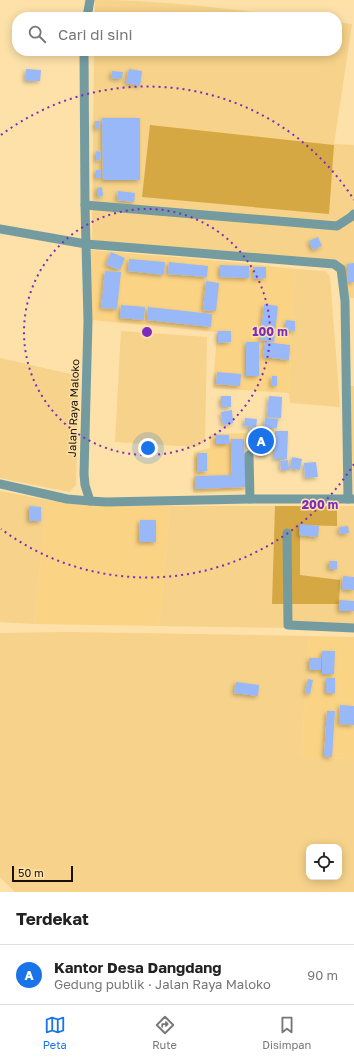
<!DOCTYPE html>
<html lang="id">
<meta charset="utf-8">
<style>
:root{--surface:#fff;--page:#f6f6f6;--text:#222;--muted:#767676;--line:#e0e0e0;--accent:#1a73e8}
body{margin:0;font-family:"Golos Text",sans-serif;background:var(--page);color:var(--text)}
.controls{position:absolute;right:12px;bottom:12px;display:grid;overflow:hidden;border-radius:8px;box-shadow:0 2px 10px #0003}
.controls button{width:36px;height:36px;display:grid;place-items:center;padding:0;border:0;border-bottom:1px solid var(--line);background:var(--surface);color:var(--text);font:20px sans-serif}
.scale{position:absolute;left:12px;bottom:10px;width:61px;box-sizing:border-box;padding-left:4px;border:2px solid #1a1000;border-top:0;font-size:11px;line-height:14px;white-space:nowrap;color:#1a1000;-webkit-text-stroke:3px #fde1a9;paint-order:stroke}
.you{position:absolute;left:148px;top:448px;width:14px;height:14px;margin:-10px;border:3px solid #fff;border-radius:50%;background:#1a73e8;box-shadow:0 0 0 6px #1a73e833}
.badge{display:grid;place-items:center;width:26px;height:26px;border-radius:50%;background:var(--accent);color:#fff;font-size:13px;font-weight:700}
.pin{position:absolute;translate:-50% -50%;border:2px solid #fff;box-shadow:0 1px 4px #0006}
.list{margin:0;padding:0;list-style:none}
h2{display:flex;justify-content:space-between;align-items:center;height:52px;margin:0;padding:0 16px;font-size:17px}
h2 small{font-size:13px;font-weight:400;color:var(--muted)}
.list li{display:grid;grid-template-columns:26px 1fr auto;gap:12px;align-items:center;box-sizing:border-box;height:60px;padding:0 16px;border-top:1px solid var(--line)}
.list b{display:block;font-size:15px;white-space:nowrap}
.list p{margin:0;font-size:13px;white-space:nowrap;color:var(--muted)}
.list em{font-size:13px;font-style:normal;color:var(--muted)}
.icon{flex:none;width:22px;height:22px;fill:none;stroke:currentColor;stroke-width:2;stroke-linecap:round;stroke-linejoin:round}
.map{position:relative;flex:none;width:354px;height:892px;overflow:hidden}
.search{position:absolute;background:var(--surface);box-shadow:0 2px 10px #0003;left:12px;right:12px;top:12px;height:44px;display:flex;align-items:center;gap:10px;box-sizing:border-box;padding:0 14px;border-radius:16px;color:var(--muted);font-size:15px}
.sheet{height:112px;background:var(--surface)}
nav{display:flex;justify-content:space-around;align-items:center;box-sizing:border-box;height:56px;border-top:1px solid var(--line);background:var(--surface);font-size:11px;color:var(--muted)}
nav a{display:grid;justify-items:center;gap:2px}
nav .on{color:var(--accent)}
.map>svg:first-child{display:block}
</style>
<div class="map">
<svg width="354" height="892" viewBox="0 0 354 892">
<defs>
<filter id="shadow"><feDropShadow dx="-2" dy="2" stdDeviation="2" flood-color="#0004"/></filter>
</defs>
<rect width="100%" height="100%" fill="#fde1a9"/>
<g fill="#fbd384">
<polygon points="91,250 221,261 295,269 289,393 213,388 217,332 92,320"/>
<polygon points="349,386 354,386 354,494"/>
<polygon points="246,433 246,490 193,493 194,452 210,448 210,434"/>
<polygon points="47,500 85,505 170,506 159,626 34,624"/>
<polygon points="309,636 354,637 354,759 301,758"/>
</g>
<g fill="#f6d28a" fill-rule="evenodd">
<path d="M95 0C162 0 228 9 294 17H95Z"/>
<polygon points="337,22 352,24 334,144 354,145 354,298 342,298 340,263 92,241 94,51 337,51"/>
<polygon points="295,269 326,271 330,277 340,407 290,403 289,393"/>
<polygon points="121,331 207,337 205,442 196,447 115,442"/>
<polygon points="0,358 79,376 76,485 69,492 0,478"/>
<polygon points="0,491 47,500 34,624 0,622"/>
<polygon points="170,506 354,506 354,629 159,626"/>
<path d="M67 632 309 636 301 758 354 759V892H15L0 877V633ZM309 847H339V877H309Z"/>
</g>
<g fill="#d6a843">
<polygon points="150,125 334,145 329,214 142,197"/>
<polygon points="275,506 337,506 337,526 300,525 300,575 340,580 339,604 272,604"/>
</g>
<g fill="#98b8f7" filter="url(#shadow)">
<polygon points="26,69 41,70 40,81 25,81"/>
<polygon points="129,69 142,71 140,86 126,83"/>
<polygon points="112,71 123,72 122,79 111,78"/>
<polygon points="102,118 140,118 140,180 103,180"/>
<rect x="95" y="121" width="4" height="8"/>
<polygon points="96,151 101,152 100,161 96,160"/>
<rect x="96" y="170" width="5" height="8"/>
<polygon points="102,187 103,196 97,197 97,188"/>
<polygon points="118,191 135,193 134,202 117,200"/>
<polygon points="318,237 322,246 313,250 309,241"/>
<polygon points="111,252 125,258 120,270 106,265"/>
<polygon points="129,259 165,262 164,275 128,271"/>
<polygon points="169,262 208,266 207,277 168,274"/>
<polygon points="354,263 354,282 348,282 347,264"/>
<polygon points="220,265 249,266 249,278 220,277"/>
<polygon points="253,267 266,267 266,278 254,279"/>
<polygon points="105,271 121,272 117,309 101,308"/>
<polygon points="206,281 219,283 216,311 203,310"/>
<polygon points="264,304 278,306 274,342 260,340"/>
<polygon points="121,305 145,307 144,320 120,318"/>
<polygon points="148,307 212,314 211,327 147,320"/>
<polygon points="286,320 295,321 295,331 286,330"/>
<polygon points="218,331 231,331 231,342 218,343"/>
<rect x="246" y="342" width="13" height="34"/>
<polygon points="265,342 290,345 289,360 263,357"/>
<polygon points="217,372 241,374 240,386 216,384"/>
<polygon points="272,376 277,376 277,386 271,386"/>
<rect x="221" y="396" width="10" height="11"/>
<polygon points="269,396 282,397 281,418 267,417"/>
<polygon points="232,410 233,423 223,425 221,412"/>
<polygon points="245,418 257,419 256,428 244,426"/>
<polygon points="265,418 278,419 277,428 264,428"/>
<polygon points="250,428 266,429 266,435 270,436 268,455 257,455 258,448 248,448"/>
<polygon points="275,431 288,431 287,459 274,459"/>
<rect x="216" y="435" width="13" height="9"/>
<polygon points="231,439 244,439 246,487 195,489 195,476 232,475"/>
<polygon points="197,453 207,453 207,471 197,472"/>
<polygon points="292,457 302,459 300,470 290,468"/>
<polygon points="288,460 289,470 281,470 280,461"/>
<polygon points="316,462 318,477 305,478 304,463"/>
<polygon points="29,506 41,507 41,521 29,521"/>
<polygon points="140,520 156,520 156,542 139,542"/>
<polygon points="300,524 319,526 318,537 299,535"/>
<polygon points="348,526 349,533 340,534 339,527"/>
<rect x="329" y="561" width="8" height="8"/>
<polygon points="343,576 354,577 354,590 342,589"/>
<polygon points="339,600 354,601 354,611 339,611"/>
<polygon points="322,651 335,651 334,674 322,674"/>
<rect x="309" y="658" width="12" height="12"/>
<rect x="326" y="678" width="9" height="15"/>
<polygon points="308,679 313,680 310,694 305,693"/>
<polygon points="236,682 259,685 258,696 234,693"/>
<polygon points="340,705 354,706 354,725 339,724"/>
<polygon points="327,711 335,711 332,757 324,756"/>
</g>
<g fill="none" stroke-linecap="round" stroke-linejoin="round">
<g stroke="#749ca0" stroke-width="9">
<polyline points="87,17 90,0"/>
<polyline points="84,51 85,205 88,321 84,474 85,485 90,501 106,502 250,499 354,499"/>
<polyline points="85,205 337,226 351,217 354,214"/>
<polyline points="0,229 86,244 334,264 341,269 345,301 348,499"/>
<polyline points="249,455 250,499"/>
<polyline points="0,484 67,499 90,501"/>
<polyline points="287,533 288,625 354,628"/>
</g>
</g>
<g fill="none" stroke="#7b2cbf" stroke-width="2" stroke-dasharray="2 4">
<circle cx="147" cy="332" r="123"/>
<path d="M354 464A245 245 0 0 1 1 529M1 135A245 245 0 0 1 354 200"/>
</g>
<g text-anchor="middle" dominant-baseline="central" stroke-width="3" stroke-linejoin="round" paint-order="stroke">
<g font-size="11" fill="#1a1000" stroke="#fde1a9">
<text transform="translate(73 408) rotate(-88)">Jalan Raya Maloko</text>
</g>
</g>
<circle cx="147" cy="332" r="6" fill="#7b2cbf" stroke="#fde1a9" stroke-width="2"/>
<g font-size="12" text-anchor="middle" font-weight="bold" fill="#7b2cbf" stroke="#fde1a9" stroke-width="3" stroke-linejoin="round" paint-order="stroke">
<text x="270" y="336">100 m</text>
<text x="320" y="509">200 m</text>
</g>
</svg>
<div class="controls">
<button><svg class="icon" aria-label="locate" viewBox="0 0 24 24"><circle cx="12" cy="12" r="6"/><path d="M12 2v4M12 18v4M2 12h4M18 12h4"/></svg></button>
</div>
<div class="scale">50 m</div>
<div class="you"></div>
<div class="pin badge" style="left:261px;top:441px">A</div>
<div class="search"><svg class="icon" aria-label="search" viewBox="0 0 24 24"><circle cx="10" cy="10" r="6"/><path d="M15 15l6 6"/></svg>Cari di sini</div>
</div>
<section class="sheet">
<h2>Terdekat<small></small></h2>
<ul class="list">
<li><span class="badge">A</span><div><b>Kantor Desa Dangdang</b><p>Gedung publik · Jalan Raya Maloko</p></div><em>90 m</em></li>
</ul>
</section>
<nav>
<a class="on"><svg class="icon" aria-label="map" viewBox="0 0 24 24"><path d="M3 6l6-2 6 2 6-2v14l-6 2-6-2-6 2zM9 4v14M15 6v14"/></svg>Peta</a>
<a><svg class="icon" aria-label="directions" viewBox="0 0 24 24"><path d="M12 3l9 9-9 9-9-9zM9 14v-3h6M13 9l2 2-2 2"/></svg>Rute</a>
<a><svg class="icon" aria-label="saved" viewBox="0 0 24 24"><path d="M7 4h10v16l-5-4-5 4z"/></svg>Disimpan</a>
</nav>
